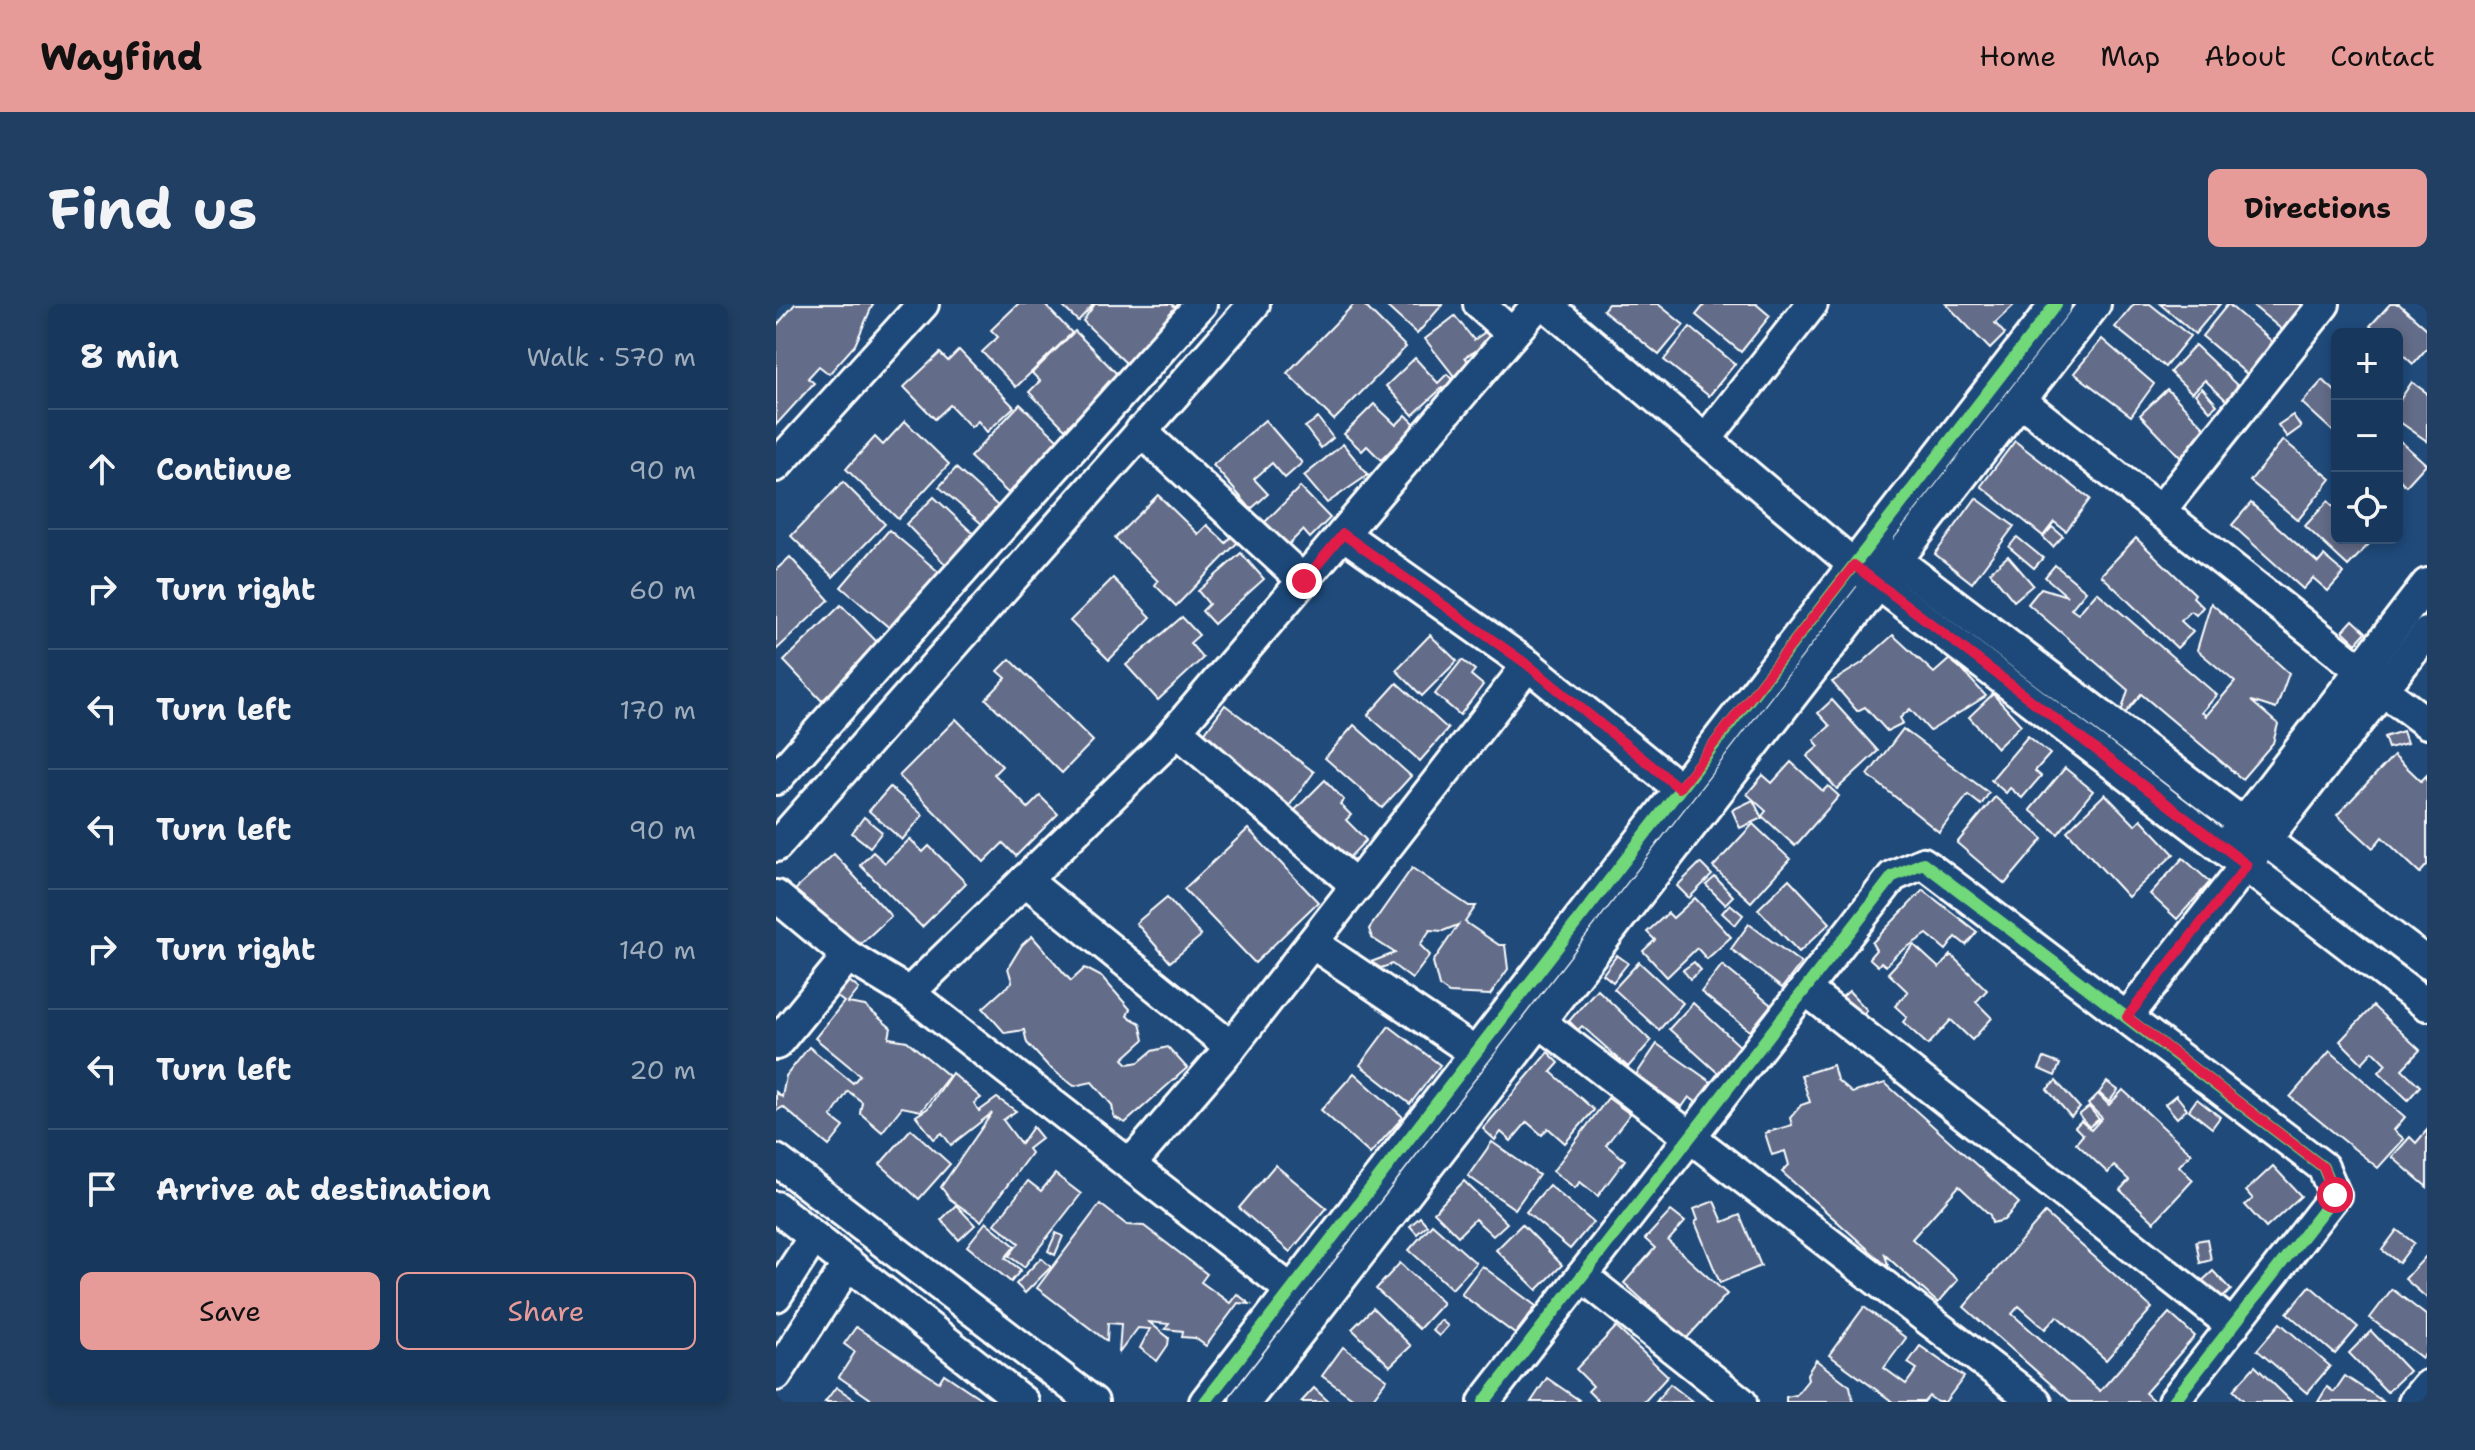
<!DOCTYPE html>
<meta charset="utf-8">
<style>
:root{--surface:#17385c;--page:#203f62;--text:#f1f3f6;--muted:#9eacbb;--line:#365272;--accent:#e69b98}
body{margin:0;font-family:"Shantell Sans",sans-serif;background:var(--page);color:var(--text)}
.controls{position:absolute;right:24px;top:24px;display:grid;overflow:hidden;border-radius:12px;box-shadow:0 4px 12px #0003}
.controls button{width:72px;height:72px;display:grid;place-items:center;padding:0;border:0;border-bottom:2px solid var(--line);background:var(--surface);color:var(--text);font:40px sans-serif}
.stop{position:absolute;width:24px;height:24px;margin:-18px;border:6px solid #e11d48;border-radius:50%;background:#fff}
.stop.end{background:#e11d48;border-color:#fff;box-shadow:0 2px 8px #0008}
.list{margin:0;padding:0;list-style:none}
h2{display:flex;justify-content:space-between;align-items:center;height:104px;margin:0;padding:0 32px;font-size:34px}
h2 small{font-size:26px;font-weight:400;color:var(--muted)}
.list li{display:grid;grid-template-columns:52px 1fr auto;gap:24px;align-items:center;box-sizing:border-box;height:120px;padding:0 32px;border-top:2px solid var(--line)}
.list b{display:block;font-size:30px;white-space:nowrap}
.list em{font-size:26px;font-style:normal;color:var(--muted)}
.actions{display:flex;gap:16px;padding:24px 32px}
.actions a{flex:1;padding:18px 0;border:2px solid var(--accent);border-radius:12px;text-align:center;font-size:28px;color:var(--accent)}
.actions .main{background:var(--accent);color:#111}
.icon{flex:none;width:44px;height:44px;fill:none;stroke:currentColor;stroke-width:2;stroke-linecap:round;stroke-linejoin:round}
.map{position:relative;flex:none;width:1651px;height:1098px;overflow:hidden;border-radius:12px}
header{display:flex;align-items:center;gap:48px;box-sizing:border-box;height:112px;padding:0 40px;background:var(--accent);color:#111}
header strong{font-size:38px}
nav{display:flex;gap:44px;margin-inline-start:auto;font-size:28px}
.intro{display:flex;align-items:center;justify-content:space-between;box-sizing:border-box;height:192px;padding:0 48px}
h1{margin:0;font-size:56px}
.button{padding:20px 36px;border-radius:12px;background:var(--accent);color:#111;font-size:28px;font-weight:700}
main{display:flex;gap:48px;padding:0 48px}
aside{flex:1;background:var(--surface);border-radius:12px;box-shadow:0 4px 12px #0003}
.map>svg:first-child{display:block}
</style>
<header>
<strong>Wayfind</strong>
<nav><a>Home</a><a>Map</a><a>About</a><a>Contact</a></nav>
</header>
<div class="intro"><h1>Find us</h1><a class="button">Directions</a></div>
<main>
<aside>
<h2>8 min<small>Walk · 570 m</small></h2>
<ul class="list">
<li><svg class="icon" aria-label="ahead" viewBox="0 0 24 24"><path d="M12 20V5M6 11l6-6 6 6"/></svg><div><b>Continue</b></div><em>90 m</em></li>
<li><svg class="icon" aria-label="right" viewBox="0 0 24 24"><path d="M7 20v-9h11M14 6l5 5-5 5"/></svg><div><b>Turn right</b></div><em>60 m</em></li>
<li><svg class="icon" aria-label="left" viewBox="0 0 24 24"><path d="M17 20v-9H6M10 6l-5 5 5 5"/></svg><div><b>Turn left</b></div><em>170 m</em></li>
<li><svg class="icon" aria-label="left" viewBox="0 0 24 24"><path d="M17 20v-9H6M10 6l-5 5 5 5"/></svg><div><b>Turn left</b></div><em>90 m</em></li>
<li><svg class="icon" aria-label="right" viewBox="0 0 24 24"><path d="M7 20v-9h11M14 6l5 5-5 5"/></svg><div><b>Turn right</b></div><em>140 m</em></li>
<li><svg class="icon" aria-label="left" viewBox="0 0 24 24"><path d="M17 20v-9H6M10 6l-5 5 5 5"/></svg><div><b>Turn left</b></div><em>20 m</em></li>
<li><svg class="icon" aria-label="arrive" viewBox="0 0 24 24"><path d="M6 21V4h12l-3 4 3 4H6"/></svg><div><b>Arrive at destination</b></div></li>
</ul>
<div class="actions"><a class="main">Save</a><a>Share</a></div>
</aside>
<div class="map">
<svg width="1651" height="1098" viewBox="0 0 1651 1098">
<rect width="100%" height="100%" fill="#1f4a7a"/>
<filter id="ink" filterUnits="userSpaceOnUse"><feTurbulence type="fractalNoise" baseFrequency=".0125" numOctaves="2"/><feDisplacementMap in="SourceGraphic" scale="16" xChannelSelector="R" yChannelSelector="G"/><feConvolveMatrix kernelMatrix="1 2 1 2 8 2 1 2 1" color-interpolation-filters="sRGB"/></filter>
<g filter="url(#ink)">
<g fill="#646c88" stroke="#fff" stroke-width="2">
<polygon points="19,0 97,0 79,41 53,70 43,62 32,74 38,79 0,121 0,22"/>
<polygon points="242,0 268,0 296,29 240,83 206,48 222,33 215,26"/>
<polygon points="284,0 318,0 302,17"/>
<polygon points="396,0 403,7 351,60 307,17 319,0"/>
<polygon points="578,0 587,0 630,43 558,116 511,69"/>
<polygon points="608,0 667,0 641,30"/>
<polygon points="832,0 882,0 908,21 883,51 827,6"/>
<polygon points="929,0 980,0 994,12 965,48 920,11"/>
<polygon points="1170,0 1239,0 1219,19 1229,30 1214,45"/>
<polygon points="1358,0 1374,0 1414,32 1389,63 1339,23"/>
<polygon points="1384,0 1444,0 1419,30"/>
<polygon points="1452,0 1498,39 1471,70 1426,32"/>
<polygon points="1475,0 1533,0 1510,29"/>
<polygon points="1614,0 1623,0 1651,25 1651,44 1637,60 1621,45 1621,30 1604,30 1594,22"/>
<polygon points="679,12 698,36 712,26 719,36 689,53 694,60 678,72 649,35"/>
<polygon points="914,23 959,60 933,92 888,56"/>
<polygon points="299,27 343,72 289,125 253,88 264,77 256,69"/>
<polygon points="1326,35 1378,80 1355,112 1298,69"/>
<polygon points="1419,41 1466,86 1453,99 1429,76 1416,89 1394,68"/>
<polygon points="183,46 238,103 211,128 202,117 195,123 174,101 159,115 128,83 164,49 172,57"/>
<polygon points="639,54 662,79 671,70 681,81 671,89 666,84 637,111 610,82"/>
<polygon points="1547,76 1561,89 1561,131 1526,99"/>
<polygon points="1636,78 1651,89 1651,137 1621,116 1621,100"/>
<polygon points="1426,84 1441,101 1434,107 1419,90"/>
<polygon points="1391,85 1433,128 1406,155 1364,111"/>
<polygon points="244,100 282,136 232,189 194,153"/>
<polygon points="598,100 620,121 630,111 640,121 605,156 591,142 586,147 568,130"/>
<polygon points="1517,111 1525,123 1511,133 1502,121"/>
<polygon points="542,114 557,134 545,144 529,123"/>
<polygon points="489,116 526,159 509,174 496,159 478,175 492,190 475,205 437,161"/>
<polygon points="129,117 173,160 122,215 70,165 99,133 107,141"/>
<polygon points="1621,134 1650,160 1630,182 1621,173"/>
<polygon points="1507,136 1555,175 1522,216 1474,177"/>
<polygon points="1239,137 1314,195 1290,227 1278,218 1267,232 1205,182"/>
<polygon points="567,140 592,171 551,199 528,172"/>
<polygon points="180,164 222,202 206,220 163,183"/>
<polygon points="67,178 109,220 57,273 15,232"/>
<polygon points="524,183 554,214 534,234 527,226 511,242 488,219"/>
<polygon points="382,191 422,230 431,221 450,239 456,232 462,238 400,302 379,281 382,277 339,234"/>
<polygon points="158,193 201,233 171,262 130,220"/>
<polygon points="1200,194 1238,222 1196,279 1159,250"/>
<polygon points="1552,197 1561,206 1561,234 1591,234 1595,238 1572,262 1529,222"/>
<polygon points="1475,199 1542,259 1548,252 1568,269 1552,287 1537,274 1527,285 1456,221"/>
<polygon points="1276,223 1287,232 1277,243 1267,233"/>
<polygon points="113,226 164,269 116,326 65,283"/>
<polygon points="1241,233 1267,254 1258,264 1233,243"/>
<polygon points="1360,234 1419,290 1417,293 1427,303 1420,311 1415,307 1405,317 1417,328 1401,344 1325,271"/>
<polygon points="465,249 488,275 438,320 426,307 433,300 422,287"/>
<polygon points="1232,252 1257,281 1238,297 1214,268"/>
<polygon points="14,253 53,296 0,346 0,266"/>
<polygon points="1279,261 1310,287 1295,305 1302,310 1321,288 1441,391 1426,408 1430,412 1459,378 1421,346 1435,299 1513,369 1500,405 1475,397 1502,420 1497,439 1466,475 1365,390 1342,418 1352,386 1252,300 1265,284 1291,292 1269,273"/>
<polygon points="337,274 375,313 333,356 294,317"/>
<polygon points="65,301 103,340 46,397 8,357"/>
<polygon points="406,313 423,331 414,339 427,354 382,396 350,361"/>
<polygon points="1577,316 1590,328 1580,339 1567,327"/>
<polygon points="654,331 681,357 646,392 620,366"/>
<polygon points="1117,331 1158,369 1175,354 1210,392 1154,427 1134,405 1124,414 1127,419 1111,427 1089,403 1081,407 1056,378 1086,359"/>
<polygon points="234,355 317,437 286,469 210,395 230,374 222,367"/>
<polygon points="686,356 699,366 695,371 707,381 684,411 659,390"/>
<polygon points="621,379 672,425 644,457 592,411"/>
<polygon points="1217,390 1245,421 1221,444 1193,413"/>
<polygon points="1056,396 1102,447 1061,485 1031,452 1043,442 1038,436 1054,422 1042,409"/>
<polygon points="449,401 538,468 508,509 419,442"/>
<polygon points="180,415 226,462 218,470 252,504 264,492 282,510 240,552 227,539 208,558 123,472"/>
<polygon points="578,421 635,472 606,504 549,454"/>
<polygon points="1127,425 1213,489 1205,501 1192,491 1163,528 1092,471"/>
<polygon points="1627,427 1631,439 1612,444 1608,433"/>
<polygon points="1252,432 1274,450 1259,467 1265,472 1246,494 1234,484 1230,489 1215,476"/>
<polygon points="1618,451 1645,477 1651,471 1651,561 1644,569 1606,533 1597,544 1561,511"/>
<polygon points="1015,458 1047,487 1052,482 1063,492 1019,542 986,512 990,507 971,490 987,471 996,479"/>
<polygon points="1289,464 1317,487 1282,530 1254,506"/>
<polygon points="549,476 568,496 564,500 575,511 570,516 590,536 568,559 517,508"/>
<polygon points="114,483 147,511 126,536 93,507"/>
<polygon points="1329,490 1359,521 1365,515 1398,550 1352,593 1291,527"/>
<polygon points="1219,493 1267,535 1229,580 1181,539"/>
<polygon points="977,496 986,514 964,524 956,506"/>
<polygon points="88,513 106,528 94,543 76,529"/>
<polygon points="977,520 1014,555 975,598 937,563"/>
<polygon points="472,525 542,598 479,659 408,585"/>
<polygon points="134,535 147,548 153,542 190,579 146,623 84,561 97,548 109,559"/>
<polygon points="58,550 115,612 76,648 19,586"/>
<polygon points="1407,554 1434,578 1401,615 1374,590"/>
<polygon points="924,559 936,571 913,594 901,582"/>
<polygon points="636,564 693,602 700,602 689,618 723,641 729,641 732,665 714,691 673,689 663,682 657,658 682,621 667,627 654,626 644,641 654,651 636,675 616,660 605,664 595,658 619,649 596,634 593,625"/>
<polygon points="939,573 957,592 949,600 930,581"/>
<polygon points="1013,575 1054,619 1023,648 982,605"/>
<polygon points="1147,586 1201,628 1190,641 1180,633 1170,646 1151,630 1121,650 1110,662 1105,658 1102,662 1093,654 1100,646 1096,639"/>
<polygon points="391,593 425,632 394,658 360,619"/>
<polygon points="919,594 955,633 931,655 921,644 891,673 867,647 879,636 871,628 892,609 897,614"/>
<polygon points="954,600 967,611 959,621 946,609"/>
<polygon points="973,620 1025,659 1006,684 955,645"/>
<polygon points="256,632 295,677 309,664 326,673 354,705 351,712 364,719 368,736 347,755 352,760 363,758 376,747 392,743 411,764 349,819 338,813 336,801 316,778 298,782 273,763 251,739 248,726 229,729 207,704 236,678 232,664 246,641"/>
<polygon points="1138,641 1163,664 1175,651 1211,686 1200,698 1216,714 1196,736 1175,716 1152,741 1127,718 1131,713 1119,702 1132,688 1112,669"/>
<polygon points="841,651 852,659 837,678 827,670"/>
<polygon points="863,658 907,699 883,726 838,685"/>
<polygon points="918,658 925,666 914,675 907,666"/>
<polygon points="946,661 995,701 974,727 925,688"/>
<polygon points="72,676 83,685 72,699 89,702 115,724 113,734 131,737 173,772 145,807 126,803 106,828 84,809 86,798 72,787 55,813 68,823 53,842 7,803 0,807 0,788 6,793 10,772 33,743 77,779 84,771 39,734 68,698 60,692"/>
<polygon points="821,685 875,737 852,763 806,722 802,726 793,717"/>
<polygon points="1073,687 1091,706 1083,714 1064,695"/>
<polygon points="917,699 965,743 942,769 893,725"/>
<polygon points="1597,702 1644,746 1626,765 1644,782 1632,796 1603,768 1610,760 1597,747 1586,759 1564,737"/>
<polygon points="613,722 664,761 634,800 584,761"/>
<polygon points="881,740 935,778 921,799 913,793 906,803 860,771"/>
<polygon points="1554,747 1629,813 1618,826 1628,835 1602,864 1514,793"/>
<polygon points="772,748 783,759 775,768 818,806 789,839 772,824 766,831 751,818 735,837 725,828 719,836 707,825"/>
<polygon points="1268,754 1284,760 1279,772 1263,765"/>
<polygon points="1057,761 1061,776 1076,789 1109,779 1243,899 1228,916 1216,919 1214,911 1183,882 1136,935 1182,976 1162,999 1109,951 1113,964 1006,868 1013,861 1009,847 996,851 989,829 1016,821 1014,814 1025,801 1034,798 1025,771"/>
<polygon points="176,769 205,794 198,799 203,807 221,794 240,807 227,816 245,840 257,823 266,834 252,845 255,849 205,917 174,895 165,883 216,809 175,841 166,829 158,835 140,812 152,804"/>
<polygon points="578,769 627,813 594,850 545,806"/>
<polygon points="1280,777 1304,804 1295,813 1271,785"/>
<polygon points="1331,778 1342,786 1333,798 1323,789"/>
<polygon points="1347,786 1415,849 1403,862 1417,876 1378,918 1344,886 1353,876 1338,862 1332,869 1300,839 1307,831 1299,823 1305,817 1315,826 1326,814 1312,800 1322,790 1333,801"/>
<polygon points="1400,791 1411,805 1401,814 1389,800"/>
<polygon points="832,794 854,810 830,841 849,856 822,892 804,878 799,884 777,867"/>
<polygon points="1421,795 1444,813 1436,824 1413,806"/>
<polygon points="1313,803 1323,815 1313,823 1303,811"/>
<polygon points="135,825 174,860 143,895 104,860"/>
<polygon points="1651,826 1651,883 1616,853 1634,833 1640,839"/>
<polygon points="716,838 763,871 739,905 692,872"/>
<polygon points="499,861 551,904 514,948 463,904"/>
<polygon points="1497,862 1525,892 1490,924 1469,901 1477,895 1470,887"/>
<polygon points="279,870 305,890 248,963 233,952 243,939 219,920 252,877 265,887"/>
<polygon points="688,877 731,919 717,932 699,915 682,932 658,908"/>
<polygon points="773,881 817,918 794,945 750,908"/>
<polygon points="938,897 947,918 964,911 985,962 944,979 919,918 922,916 918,905"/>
<polygon points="324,900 351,921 368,922 431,970 425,978 454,999 461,990 474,1000 462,999 430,1042 419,1034 406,1033 407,1027 389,1025 393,1020 373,1018 393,1034 392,1041 381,1057 364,1044 374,1025 362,1024 343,1049 345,1020 332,1019 331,1037 261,984"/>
<polygon points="180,901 199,921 183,936 165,916"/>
<polygon points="895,907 909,918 892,937 951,990 910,1035 848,979 879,944 869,935"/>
<polygon points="1269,909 1376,1004 1330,1056 1281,1012 1269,1025 1243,1002 1236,1010 1324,1087 1393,1009 1419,1032 1369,1089 1379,1098 1295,1098 1188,1003"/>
<polygon points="644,913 651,921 641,930 634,922"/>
<polygon points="210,918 239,942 229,954 245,966 235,978 191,942"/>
<polygon points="656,920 700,959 676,985 633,946"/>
<polygon points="746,920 786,961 761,986 720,946"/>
<polygon points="1621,926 1638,939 1623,959 1606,946"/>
<polygon points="280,929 287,932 279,951 272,947"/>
<polygon points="1431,935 1435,956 1424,959 1420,937"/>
<polygon points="1651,951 1651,994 1629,975"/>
<polygon points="265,954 275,963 249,989 240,980"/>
<polygon points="624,959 667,999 643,1025 600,985"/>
<polygon points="706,962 760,1002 739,1030 685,990"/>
<polygon points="1437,967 1455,986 1443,997 1425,978"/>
<polygon points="1534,982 1582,1023 1559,1050 1511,1009"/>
<polygon points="1616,985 1651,1012 1651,1048 1646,1054 1594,1014"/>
<polygon points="1088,1003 1130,1034 1108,1064 1130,1080 1141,1065 1132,1059 1144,1042 1188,1073 1169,1098 1161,1098 1153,1092 1148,1098 1117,1098 1053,1051"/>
<polygon points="597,1004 635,1042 614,1062 576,1025"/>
<polygon points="665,1016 672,1022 663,1032 656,1026"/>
<polygon points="1504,1019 1554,1062 1531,1089 1481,1046"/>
<polygon points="80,1023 163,1078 168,1070 210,1098 99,1098 63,1073 79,1048 68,1040"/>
<polygon points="840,1023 892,1072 868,1098 823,1098 812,1087 817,1082 800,1065"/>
<polygon points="1595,1027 1633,1067 1611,1088 1573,1049"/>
<polygon points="567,1043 611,1075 594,1098 582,1098 546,1072"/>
<polygon points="1040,1056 1074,1082 1077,1098 1010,1098 1010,1093 1020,1091 1032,1076 1031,1070"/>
<polygon points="1479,1062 1516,1098 1469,1098 1457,1086"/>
<polygon points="1569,1072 1608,1098 1542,1098 1551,1083 1558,1088"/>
<polygon points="771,1074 803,1096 801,1098 755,1098"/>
<polygon points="894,1080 917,1098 880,1098"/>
<polygon points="60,1083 82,1098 49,1098"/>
<polygon points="538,1084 553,1098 525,1098"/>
</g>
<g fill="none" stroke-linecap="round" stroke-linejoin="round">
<g stroke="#fff" stroke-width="36">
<g id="minor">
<polyline points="703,0 736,30"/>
<polyline points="769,0 1078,261 1651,701"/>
<polyline points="1245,97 1585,366"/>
<polyline points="365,127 528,277"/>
<polyline points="930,135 1036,0"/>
<polyline points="0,162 147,0"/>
<polyline points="1384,207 1548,0"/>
<polyline points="567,230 752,361 903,484"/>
<polyline points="1108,247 1651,659"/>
<polyline points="1607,386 1651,419"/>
<polyline points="400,426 581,582"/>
<polyline points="0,475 425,0"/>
<polyline points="1455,535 1651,280"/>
<polyline points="0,542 478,0"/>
<polyline points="249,576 455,743"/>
<polyline points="0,592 72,652 133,689 515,986"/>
<polyline points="536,639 698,748"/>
<polyline points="1029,685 1457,1022"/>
<polyline points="133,689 385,444 762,0"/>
<polyline points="1351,713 1651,329"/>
<polyline points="764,718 1260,1098"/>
<polyline points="0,740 72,652"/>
<polyline points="0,856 317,1098"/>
<polyline points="354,861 455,743 752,361"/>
<polyline points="0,903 247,1098"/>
<polyline points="806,972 965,1098"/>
<polyline points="0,992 38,933"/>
<polyline points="0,1071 72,960"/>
<polyline points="429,1098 1280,0"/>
<polyline points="469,1098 1319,0"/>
<polyline points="708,1098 1117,572 1147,559 1547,863 1559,891 1397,1098"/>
<polyline points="1638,1098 1651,1082"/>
</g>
</g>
<use href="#minor" stroke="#1f4a7a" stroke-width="30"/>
<g stroke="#1f4a7a" stroke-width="17">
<g id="cycleway">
<polyline points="429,1098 1280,0"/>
<polyline points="708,1098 1117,572 1147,559 1547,863 1559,891 1397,1098"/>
</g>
</g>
<use href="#cycleway" stroke="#71d979" stroke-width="12"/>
</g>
</g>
<g fill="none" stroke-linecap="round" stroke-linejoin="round" filter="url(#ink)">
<polyline stroke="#e11d48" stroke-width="10" points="528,277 567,230 752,361 903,484 1078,261 1471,561 1351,713 1547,863 1559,891"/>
</g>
</svg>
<div class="controls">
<button>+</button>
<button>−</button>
<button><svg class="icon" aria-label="locate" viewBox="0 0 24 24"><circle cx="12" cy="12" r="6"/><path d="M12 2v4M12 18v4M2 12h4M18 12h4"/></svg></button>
</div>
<div class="stop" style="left:1559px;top:891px"></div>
<div class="stop end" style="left:528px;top:277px"></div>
</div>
</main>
